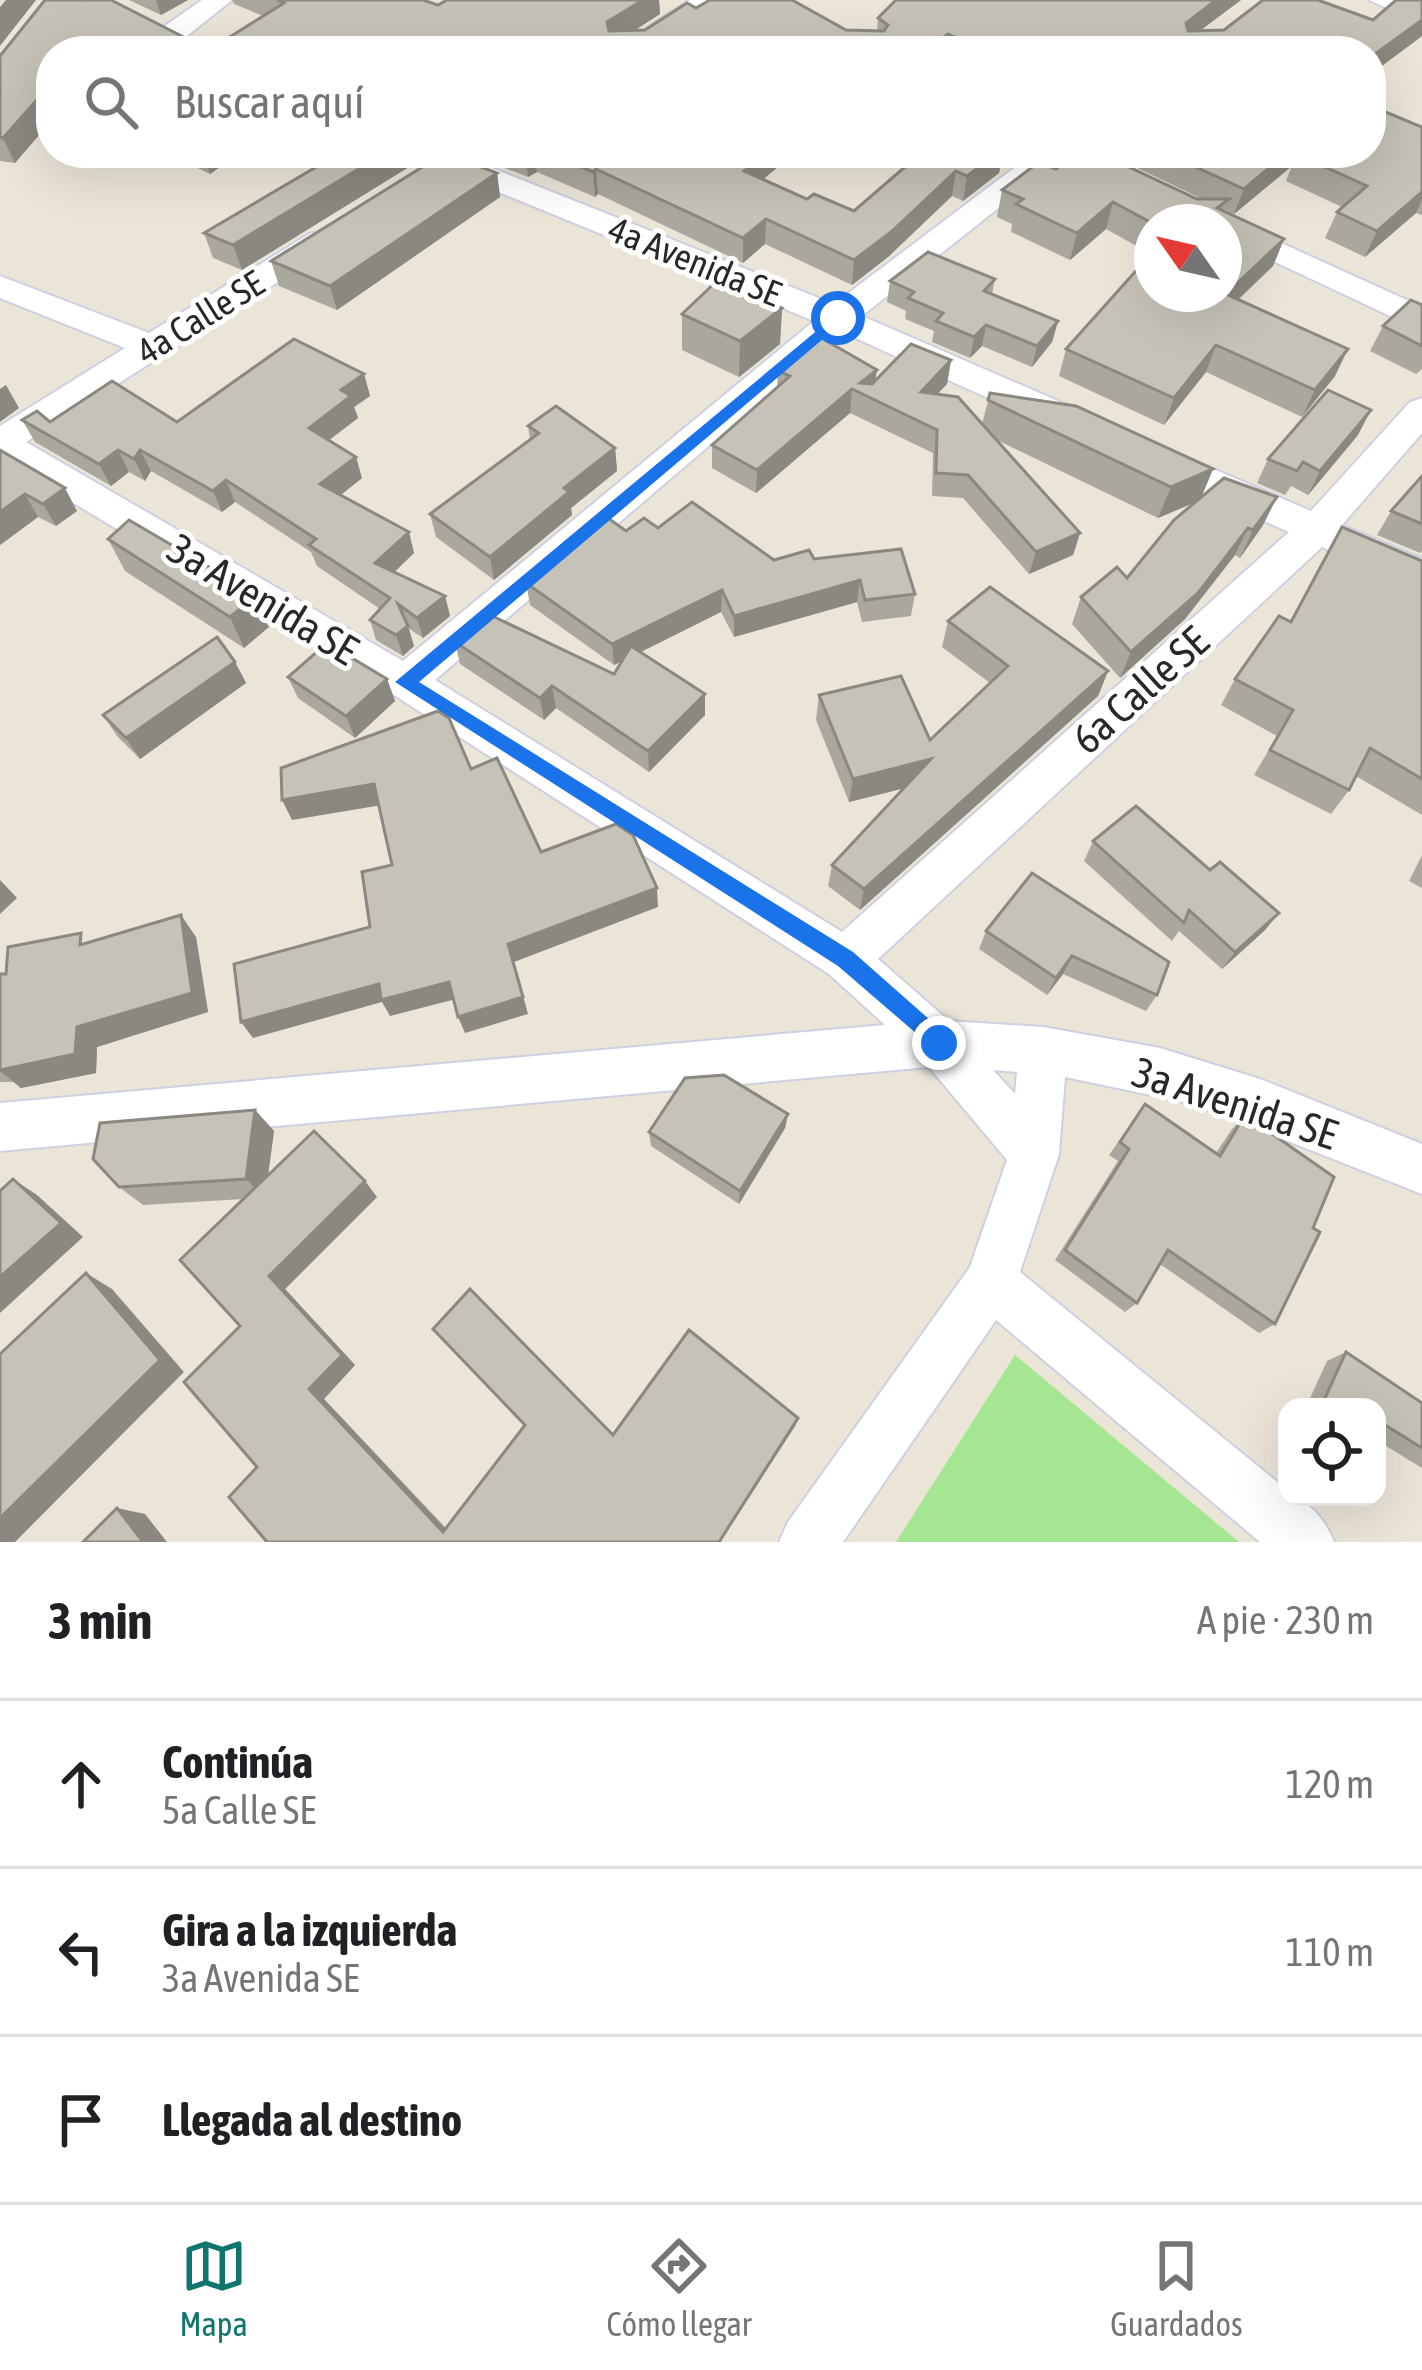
<!DOCTYPE html>
<html lang="es">
<meta charset="utf-8">
<style>
:root{--surface:#fff;--page:#f6f6f6;--text:#202124;--muted:#757577;--line:#e0e0e0;--accent:#0f766e}
body{margin:0;font-family:"Asap Condensed",sans-serif;background:var(--page);color:var(--text)}
.controls{position:absolute;right:36px;bottom:36px;display:grid;overflow:hidden;border-radius:24px;box-shadow:0 12px 48px #0002}
.controls button{width:108px;height:108px;display:grid;place-items:center;padding:0;border:0;border-bottom:3px solid var(--line);background:var(--surface);color:var(--text);font:60px sans-serif}
.compass{position:absolute;left:1134px;top:204px;width:108px;height:108px;border-radius:50%;background:var(--surface);box-shadow:0 12px 48px #0002;rotate:304deg}
.stop{position:absolute;width:36px;height:36px;margin:-27px;border:9px solid #1a73e8;border-radius:50%;background:#fff}
.stop.end{background:#1a73e8;border-color:#fff;box-shadow:0 3px 12px #0008}
.list{margin:0;padding:0;list-style:none}
h2{display:flex;justify-content:space-between;align-items:center;height:156px;margin:0;padding:0 48px;font-size:51px}
h2 small{font-size:39px;font-weight:400;color:var(--muted)}
.list li{display:grid;grid-template-columns:78px 1fr auto;gap:36px;align-items:center;box-sizing:border-box;height:168px;padding:0 48px;border-top:3px solid var(--line)}
.list b{display:block;font-size:45px;white-space:nowrap}
.list p{margin:0;font-size:39px;white-space:nowrap;color:var(--muted)}
.list em{font-size:39px;font-style:normal;color:var(--muted)}
.icon{flex:none;width:66px;height:66px;fill:none;stroke:currentColor;stroke-width:2;stroke-linecap:round;stroke-linejoin:round}
.map{position:relative;flex:none;width:1422px;height:1542px;overflow:hidden}
.search{position:absolute;background:var(--surface);box-shadow:0 12px 48px #0002;left:36px;right:36px;top:36px;height:132px;display:flex;align-items:center;gap:30px;box-sizing:border-box;padding:0 42px;border-radius:48px;color:var(--muted);font-size:45px}
.sheet{height:660px;background:var(--surface)}
nav{display:flex;justify-content:space-around;align-items:center;box-sizing:border-box;height:168px;border-top:3px solid var(--line);background:var(--surface);font-size:33px;color:var(--muted)}
nav a{display:grid;justify-items:center;gap:6px}
nav .on{color:var(--accent)}
.map>svg:first-child{display:block}
</style>
<div class="map">
<svg width="1422" height="1542" viewBox="0 0 1422 1542">
<rect width="100%" height="100%" fill="#ebe5d8"/>
<polygon fill="#a4e691" points="1015,1355 1239,1542 896,1542"/>
<g fill="none" stroke-linecap="round" stroke-linejoin="round">
<g stroke="#cecfe2" stroke-width="4">
<g id="minor">
<polygon points="202,0 232,0 182,40 162,40 159,34 162,28"/>
<polygon points="690,0 721,0 644,51 611,51"/>
<polygon points="1369,0 1405,0 1422,7 1422,24"/>
<path d="M413 153H454L834 304 1034 153H1068L862 316 1081 411 1086 420 1081 429H1057L842 332 435 680 842 932 1289 532 1146 469 1141 460 1146 451 1159 447 1172 451 1311 511 1410 402 1422 398V433L1342 525 1422 559V589L1322 547 878 959 949 1021 1043 1027 1160 1048 1260 1079 1422 1144V1194L1194 1104 1065 1077 1059 1154 1020 1272 1287 1490V1497C1310 1499 1326 1522 1334 1542H1260L996 1320 843 1542H779L788 1522 970 1267 1007 1160 929 1067 0 1151V1103L885 1025 829 974 391 693 0 459V426L125 348 0 298V276L149 333 311 233H333L338 240 333 247 26 442 403 661 814 321 418 159ZM993 1070 1017 1072 1015 1094Z"/>
<polygon points="1224,217 1422,307 1422,331 1224,238 1224,222 1211,222"/>
</g>
</g>
<use href="#minor" fill="#fff" fill-rule="evenodd"/>
</g>
<g fill="#aaa79e" fill-rule="evenodd">
<polygon points="45,0 111,0 209,50 263,16 234,4 232,0 423,0 438,5 447,0 659,0 660,14 635,30 645,30 687,3 696,8 710,0 792,0 846,30 877,31 878,18 896,0 1241,0 1201,30 1224,30 1263,0 1318,0 1373,20 1396,0 1422,0 1422,36 1371,74 1371,51 51,51 51,121 15,163 0,161 0,56"/>
<polygon points="129,0 188,0 161,15"/>
<polygon points="1422,127 1422,215 1416,213 1365,257 1325,238 1337,212 1342,207 1286,181 1296,154"/>
<polygon points="166,153 240,153 210,174"/>
<polygon points="340,153 415,153 417,162 242,270 213,258 204,233"/>
<polygon points="476,153 630,153 651,162 779,166 763,179 807,199 854,211 904,167 906,153 1003,153 999,173 963,201 952,196 888,257 852,285 765,244 743,263 598,194 595,197 537,172 528,177 477,157"/>
<path d="M1106 153H1297L1292 166 1234 214 1225 210V212L1284 239 1273 266 1238 300 1335 376 1302 417 1206 372 1164 425 1059 376 1066 349 1151 254 1106 229 1070 260 1011 232 1012 224 997 217 1002 190 1056 169 1202 199ZM1152 222H1224L1152 294Z"/>
<polygon points="497,173 500,197 337,310 279,286 271,261"/>
<polygon points="995,279 992,294 1058,321 1052,342 1032,367 982,346 970,358 932,342 934,331 905,319 906,311 887,302 890,281"/>
<polygon points="1422,305 1422,369 1416,374 1370,351 1383,326"/>
<polygon points="782,308 780,344 739,377 682,350 682,314"/>
<polygon points="951,360 947,384 937,394 982,424 990,393 1213,469 1201,498 1277,497 1263,525 1240,558 1235,555 1185,619 1120,678 1072,624 1081,597 1127,578 1196,502 1158,518 997,440 1080,533 1073,555 1029,574 963,498 932,496 933,453 850,413 756,493 712,468 712,445 777,388 778,371 877,370 875,381"/>
<polygon points="364,374 370,396 354,407 358,418 329,440 362,478 341,495 414,553 394,572 445,596 450,616 423,638 408,628 414,646 403,656 376,640 370,620 380,609 317,566 311,552 235,502 222,512 151,471 145,481 129,472 111,486 35,442 22,420 177,422"/>
<polygon points="528,426 615,448 617,471 571,508 572,515 494,580 436,537 430,514 530,439"/>
<polygon points="1358,435 1308,495 1291,486 1285,495 1257,483 1268,459"/>
<polygon points="0,450 77,511 56,526 38,517 0,545"/>
<polygon points="1422,476 1422,551 1420,553 1377,535 1391,511"/>
<polygon points="658,528 774,560 814,559 915,594 911,616 862,622 857,602 734,637 721,612 641,652 705,694 705,715 649,772 556,708 544,720 460,664 455,642 614,674 622,661 614,665 530,605 526,583 626,531"/>
<polygon points="108,539 270,626 244,648 125,571"/>
<polygon points="1422,561 1422,815 1356,776 1349,790 1331,814 1254,775 1277,736 1221,705 1235,679 1290,621"/>
<polygon points="948,621 1108,671 1098,696 860,910 828,886 832,865 904,788 849,802 816,720 819,695 930,740 990,683 942,647"/>
<polygon points="235,662 246,683 140,759 117,736 103,715"/>
<polygon points="288,677 387,679 395,701 355,738 298,698"/>
<polygon points="1093,841 1210,870 1279,913 1264,931 1222,969 1179,931 1172,941 1084,861"/>
<polygon points="1422,855 1422,888 1409,881"/>
<polygon points="1032,873 1157,995 1146,1011 1063,974 1047,995 979,949 986,931"/>
<polygon points="196,937 208,1012 97,1047 96,1073 21,1088 14,1082 0,1082 0,974 6,974 90,942"/>
<polygon points="1145,1104 1216,1153 1232,1129 1245,1115 1275,1324 1259,1333 1160,1264 1137,1303 1125,1312 1055,1260 1118,1161 1109,1155"/>
<polygon points="255,1110 274,1131 268,1175 377,1197 285,1289 355,1365 324,1399 446,1528 613,1435 798,1418 795,1426 720,1542 267,1542 240,1326 243,1199 143,1205 119,1187"/>
<polygon points="788,1114 785,1128 739,1204 651,1146 649,1132"/>
<polygon points="1346,1352 1422,1403 1422,1468 1378,1441 1377,1407 1306,1407 1327,1361"/>
</g>
<g fill="#8b8881">
<polygon points="6,0 36,0 0,46 0,7"/>
<polygon points="156,0 188,0 161,15"/>
<polygon points="643,0 659,0 660,14 609,47 607,22"/>
<polygon points="1216,0 1241,0 1178,47 1186,23"/>
<polygon points="1422,20 1422,36 1371,74 1371,57"/>
<polygon points="948,34 946,51 926,51"/>
<polygon points="51,84 51,121 15,163 3,138"/>
<polygon points="203,153 240,153 210,174"/>
<polygon points="385,153 415,153 417,162 242,270 233,245"/>
<polygon points="525,153 534,153 537,172 528,177"/>
<polygon points="766,153 780,153 779,166 743,196 744,171"/>
<polygon points="998,153 1003,153 999,173 963,201 967,176"/>
<polygon points="1287,153 1297,153 1292,166 1234,214 1244,189"/>
<polygon points="596,169 598,194 595,197 593,172"/>
<polygon points="956,171 952,196 888,257 852,285 854,260"/>
<polygon points="497,173 500,197 337,310 330,286"/>
<polygon points="1422,192 1422,200 1416,213 1365,257 1377,231"/>
<polygon points="1113,202 1106,229 1070,260 1077,233"/>
<polygon points="766,219 765,244 743,263 743,238"/>
<polygon points="1284,239 1273,266 1215,321 1226,294"/>
<polygon points="782,308 780,344 739,377 740,341"/>
<polygon points="1058,321 1052,342 1032,367 1037,346"/>
<polygon points="986,325 982,346 970,358 974,337"/>
<polygon points="1216,345 1206,372 1164,425 1174,398"/>
<polygon points="1348,349 1335,376 1302,417 1315,390"/>
<polygon points="951,360 947,384 917,415 921,392"/>
<polygon points="877,370 873,393 860,383"/>
<polygon points="364,374 370,396 354,407 358,418 316,450 309,428 341,390"/>
<polygon points="6,385 19,408 0,422 0,389"/>
<polygon points="852,389 850,413 756,493 757,470"/>
<polygon points="1371,410 1358,435 1308,495 1320,471"/>
<polygon points="615,448 617,471 571,508 572,515 494,580 490,557 564,488"/>
<polygon points="118,450 129,472 111,486 99,464"/>
<polygon points="140,450 151,471 145,481 134,459"/>
<polygon points="356,457 362,478 328,505 320,484"/>
<polygon points="1213,469 1200,500 1158,518 1171,487"/>
<polygon points="226,480 235,502 222,512 213,491"/>
<polygon points="65,488 77,511 56,526 43,504"/>
<polygon points="25,494 38,517 0,545 0,512"/>
<polygon points="1277,497 1263,525 1240,558 1253,530"/>
<polygon points="1248,528 1235,555 1185,619 1120,678 1131,652"/>
<polygon points="409,532 414,553 382,584 375,563"/>
<polygon points="1080,533 1073,555 1029,574 1036,552"/>
<polygon points="860,580 857,602 734,637 734,616"/>
<polygon points="722,590 721,612 614,665 612,644"/>
<polygon points="257,595 270,626 244,648 230,617"/>
<polygon points="445,596 450,616 423,638 417,618"/>
<polygon points="408,626 414,646 403,656 396,635"/>
<polygon points="235,662 246,683 140,759 126,738"/>
<polygon points="1108,671 1098,696 860,910 864,889"/>
<polygon points="387,679 395,701 355,738 346,716"/>
<polygon points="552,686 556,708 544,720 540,698"/>
<polygon points="705,694 705,715 649,772 648,751"/>
<polygon points="931,759 925,783 849,802 853,779"/>
<polygon points="374,784 382,805 292,820 282,800"/>
<polygon points="0,880 17,898 0,914"/>
<polygon points="657,888 658,907 514,962 528,1014 465,1033 458,1017 508,944"/>
<polygon points="1279,913 1264,931 1222,969 1235,952"/>
<polygon points="181,915 196,937 208,1012 97,1047 96,1073 21,1088 0,1071 77,1027"/>
<polygon points="1072,956 1063,974 1047,995 1056,978"/>
<polygon points="449,982 456,999 390,1016 382,1002 253,1038 241,1022 379,984"/>
<polygon points="255,1110 274,1131 265,1198 246,1179"/>
<polygon points="788,1114 785,1128 739,1204 740,1191"/>
<polygon points="13,1179 37,1195 83,1237 0,1313 0,1277"/>
<polygon points="365,1181 377,1197 285,1289 355,1365 324,1399 453,1537 443,1532 309,1389 269,1276"/>
<polygon points="86,1273 112,1289 184,1372 15,1542 0,1542 0,1518"/>
<polygon points="798,1418 795,1426 720,1542 718,1542"/>
<polygon points="117,1508 145,1514 167,1542 143,1542"/>
</g>
<g fill="#c6c2b8" stroke="#8b8881" stroke-width="3">
<polygon points="45,0 111,0 209,50 284,3 277,0 423,0 438,5 447,0 643,0 607,22 609,31 645,30 687,3 696,8 710,0 792,0 846,30 884,31 888,25 878,18 896,0 1216,0 1186,23 1188,31 1224,30 1263,0 1318,0 1373,20 1396,0 1422,0 1422,20 1371,57 1371,51 1320,51 1294,41 1283,51 985,51 948,34 926,51 51,51 51,84 3,138 0,137 0,56"/>
<polygon points="1371,106 1422,127 1422,192 1377,231 1337,212 1367,186 1296,154 1371,153"/>
<polygon points="340,153 385,153 233,245 204,233"/>
<polygon points="445,153 497,173 330,286 271,261"/>
<polygon points="548,153 630,153 651,162 663,153 766,153 744,171 807,199 814,194 854,211 920,154 917,153 998,153 967,176 956,171 891,232 854,260 766,219 743,238 596,169 593,172"/>
<polygon points="1077,153 1099,153 1197,199 1229,199 1217,208 1284,239 1226,294 1348,349 1315,390 1216,345 1174,398 1066,349 1152,253 1152,294 1224,294 1224,222 1152,223 1113,202 1077,233 1016,204 1023,199 1002,190 1039,162 1056,169"/>
<polygon points="1165,153 1287,153 1244,189"/>
<polygon points="928,252 995,279 984,291 1058,321 1037,346 986,325 974,337 936,321 943,313 908,298 914,292 890,281"/>
<polygon points="718,280 782,308 740,341 682,314"/>
<polygon points="1411,300 1422,305 1422,346 1383,326"/>
<polygon points="818,336 877,370 860,383 872,384 911,344 951,360 921,392 958,397 1080,533 1036,552 968,475 936,473 937,430 852,389 757,470 712,445 790,376 778,371"/>
<polygon points="294,339 364,374 341,390 351,396 309,428 356,457 320,484 409,532 375,563 445,596 417,618 398,604 408,626 396,635 370,620 390,598 309,545 316,539 226,480 213,491 140,450 134,459 118,450 99,464 22,420 37,411 50,422 112,381 177,422"/>
<polygon points="1328,390 1371,410 1320,471 1303,462 1297,471 1268,459"/>
<polygon points="990,393 1076,406 1213,469 1171,487 988,400"/>
<polygon points="556,406 615,448 564,488 569,492 490,557 430,514 539,433 528,426"/>
<polygon points="0,450 65,488 43,504 25,494 0,512"/>
<polygon points="1422,476 1422,524 1391,511"/>
<polygon points="1224,478 1277,497 1253,530 1248,528 1198,593 1131,652 1081,597 1117,567 1127,578 1174,520"/>
<polygon points="692,502 774,560 809,550 814,559 901,549 915,594 865,600 860,580 734,616 722,590 612,644 526,583 605,516 626,531 644,518 658,528"/>
<polygon points="129,520 257,595 230,617 108,539"/>
<polygon points="1342,527 1422,561 1422,779 1370,748 1349,790 1270,750 1293,710 1235,679 1279,616 1291,622"/>
<polygon points="990,587 1108,671 864,889 832,865 931,759 853,779 819,695 901,676 930,740 1008,666 948,621"/>
<polygon points="488,614 614,674 631,646 705,694 648,751 552,686 540,698 455,642"/>
<polygon points="217,637 235,662 126,738 103,715"/>
<polygon points="327,643 387,679 346,716 288,677"/>
<polygon points="438,711 449,718 471,769 497,758 541,852 616,824 633,835 657,888 508,944 523,997 458,1017 449,982 381,1000 379,984 241,1022 234,964 370,927 362,872 392,865 374,784 282,800 281,768"/>
<polygon points="1136,806 1210,870 1220,862 1279,913 1235,952 1189,910 1184,923 1093,841"/>
<polygon points="1032,873 1169,962 1157,995 1072,956 1056,978 986,931"/>
<polygon points="181,915 192,993 77,1027 75,1054 0,1070 0,974 6,974 8,947 81,933 80,945"/>
<polygon points="724,1075 788,1114 740,1191 649,1132 685,1078"/>
<polygon points="1145,1104 1220,1156 1245,1115 1334,1177 1313,1228 1320,1232 1275,1324 1168,1250 1137,1303 1065,1250 1129,1149 1120,1142"/>
<polygon points="255,1110 246,1179 119,1187 93,1159 100,1123"/>
<polygon points="314,1131 365,1181 269,1276 342,1355 309,1389 443,1532 525,1425 433,1329 470,1289 613,1435 689,1330 798,1418 719,1542 267,1542 229,1497 257,1467 184,1382 240,1326 180,1260"/>
<polygon points="13,1179 61,1223 0,1277 0,1191"/>
<polygon points="86,1273 160,1360 0,1518 0,1354"/>
<polygon points="1346,1352 1422,1403 1422,1448 1385,1425 1377,1443 1377,1407 1321,1407"/>
<polygon points="117,1508 143,1542 83,1542"/>
</g>
<polygon fill="#1a73e8" points="838,313 845,318 843,322 419,682 853,952 947,1035 950,1043 939,1053 838,966 395,682"/>
<g text-anchor="middle" dominant-baseline="central" stroke-width="10" stroke-linejoin="round" paint-order="stroke">
<g font-size="36" fill="#282828" stroke="#fff">
<text transform="translate(695 261) rotate(22)">4a Avenida SE</text>
<text transform="translate(200 317) rotate(-32)">4a Calle SE</text>
</g>
<g font-size="42" fill="#282828" stroke="#fff">
<text transform="translate(263 599) rotate(31)">3a Avenida SE</text>
<text transform="translate(1140 690) rotate(-42)">6a Calle SE</text>
<text transform="translate(1235 1103) rotate(18)">3a Avenida SE</text>
</g>
</g>
</svg>
<div class="controls">
<button><svg class="icon" aria-label="locate" viewBox="0 0 24 24"><circle cx="12" cy="12" r="6"/><path d="M12 2v4M12 18v4M2 12h4M18 12h4"/></svg></button>
</div>
<svg class="compass" viewBox="-18 -18 36 36"><path d="M0-13l5 13h-10z" fill="#e53935"/><path d="M0 13l5-13h-10z" fill="#757577"/></svg>
<div class="stop" style="left:838px;top:318px"></div>
<div class="stop end" style="left:939px;top:1043px"></div>
<div class="search"><svg class="icon" aria-label="search" viewBox="0 0 24 24"><circle cx="10" cy="10" r="6"/><path d="M15 15l6 6"/></svg>Buscar aquí</div>
</div>
<section class="sheet">
<h2>3 min<small>A pie · 230 m</small></h2>
<ul class="list">
<li><svg class="icon" aria-label="ahead" viewBox="0 0 24 24"><path d="M12 20V5M6 11l6-6 6 6"/></svg><div><b>Continúa</b><p>5a Calle SE</p></div><em>120 m</em></li>
<li><svg class="icon" aria-label="left" viewBox="0 0 24 24"><path d="M17 20v-9H6M10 6l-5 5 5 5"/></svg><div><b>Gira a la izquierda</b><p>3a Avenida SE</p></div><em>110 m</em></li>
<li><svg class="icon" aria-label="arrive" viewBox="0 0 24 24"><path d="M6 21V4h12l-3 4 3 4H6"/></svg><div><b>Llegada al destino</b></div></li>
</ul>
</section>
<nav>
<a class="on"><svg class="icon" aria-label="map" viewBox="0 0 24 24"><path d="M3 6l6-2 6 2 6-2v14l-6 2-6-2-6 2zM9 4v14M15 6v14"/></svg>Mapa</a>
<a><svg class="icon" aria-label="directions" viewBox="0 0 24 24"><path d="M12 3l9 9-9 9-9-9zM9 14v-3h6M13 9l2 2-2 2"/></svg>Cómo llegar</a>
<a><svg class="icon" aria-label="saved" viewBox="0 0 24 24"><path d="M7 4h10v16l-5-4-5 4z"/></svg>Guardados</a>
</nav>
